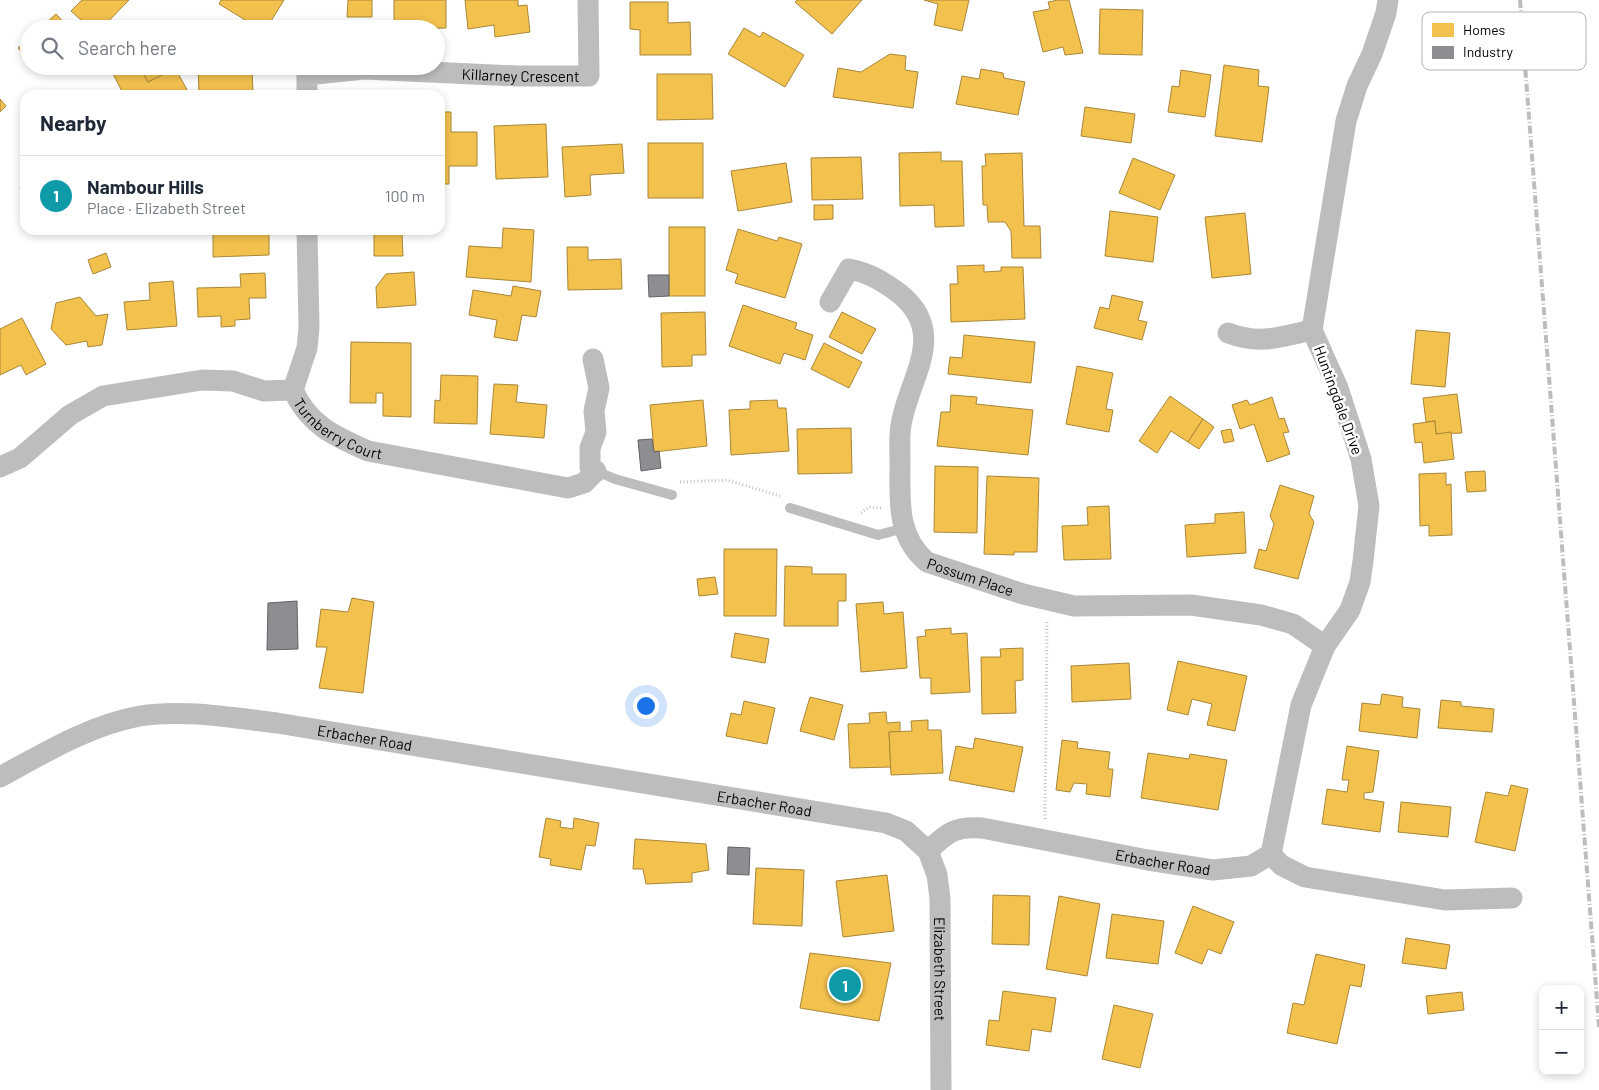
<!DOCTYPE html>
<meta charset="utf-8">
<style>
:root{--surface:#fff;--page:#f6f6f7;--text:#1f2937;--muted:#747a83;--line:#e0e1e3;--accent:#111827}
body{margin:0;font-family:Barlow,sans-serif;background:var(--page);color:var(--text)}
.controls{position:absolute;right:15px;bottom:15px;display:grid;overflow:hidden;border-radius:10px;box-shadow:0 2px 8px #0003}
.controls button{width:45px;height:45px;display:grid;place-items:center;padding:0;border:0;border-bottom:1px solid var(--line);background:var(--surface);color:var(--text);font:25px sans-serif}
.you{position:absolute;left:645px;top:705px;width:18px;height:18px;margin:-12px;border:4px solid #fff;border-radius:50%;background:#1a73e8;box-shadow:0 0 0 8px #1a73e833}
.badge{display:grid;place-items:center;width:32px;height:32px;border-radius:50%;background:var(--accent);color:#fff;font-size:16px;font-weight:700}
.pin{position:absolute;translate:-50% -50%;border:2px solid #fff;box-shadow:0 1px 5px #0006}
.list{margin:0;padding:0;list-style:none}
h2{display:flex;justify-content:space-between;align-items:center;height:65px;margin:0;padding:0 20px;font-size:21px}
h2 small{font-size:16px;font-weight:400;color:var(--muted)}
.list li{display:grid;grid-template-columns:32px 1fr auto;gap:15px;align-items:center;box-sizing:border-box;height:80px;padding:0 20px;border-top:1px solid var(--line)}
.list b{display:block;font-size:19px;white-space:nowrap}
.list p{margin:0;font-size:16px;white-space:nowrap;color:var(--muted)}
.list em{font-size:16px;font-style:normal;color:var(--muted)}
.icon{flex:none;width:28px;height:28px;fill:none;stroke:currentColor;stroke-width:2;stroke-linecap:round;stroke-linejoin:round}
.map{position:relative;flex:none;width:1599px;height:1090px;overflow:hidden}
.search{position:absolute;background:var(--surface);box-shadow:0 2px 8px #0003;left:20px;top:20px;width:425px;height:55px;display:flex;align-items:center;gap:12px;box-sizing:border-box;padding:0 18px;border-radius:28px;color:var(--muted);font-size:19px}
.panel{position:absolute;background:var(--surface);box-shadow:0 2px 8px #0003;left:20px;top:90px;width:425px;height:145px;border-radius:15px}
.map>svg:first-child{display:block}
</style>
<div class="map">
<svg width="1599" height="1090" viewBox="0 0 1599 1090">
<rect width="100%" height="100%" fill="#fff"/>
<g fill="#f2c14e" stroke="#a98737">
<polygon points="82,0 129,0 101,29 91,29 71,11"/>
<polygon points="221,0 284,0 266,29 260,29 219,4"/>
<polygon points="348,0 372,0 372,17 347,17"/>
<polygon points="394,0 446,0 446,28 394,29"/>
<polygon points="465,0 518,0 518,6 527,5 530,32 495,37 494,25 468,29"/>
<polygon points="797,0 862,0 832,34 795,2"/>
<polygon points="924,0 969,0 962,31 934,25 938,4"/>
<polygon points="1058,0 1069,0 1083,53 1065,55 1063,47 1043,52 1033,12 1050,9 1048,2"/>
<polygon points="630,2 668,2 668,23 690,22 691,55 640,55 640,30 630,29"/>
<polygon points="1100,9 1143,10 1142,55 1099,54"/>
<polygon points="56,14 70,29 39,29"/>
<polygon points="744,28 760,37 763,32 804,55 785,87 728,54"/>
<polygon points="29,38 29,60 18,48"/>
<polygon points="890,54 906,56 905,70 918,72 913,108 833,97 838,68 861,72"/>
<polygon points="1224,65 1259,70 1258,86 1269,87 1262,142 1215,136"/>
<polygon points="122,66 139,66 148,82 175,68 190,95 124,95 112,72"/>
<polygon points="139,66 174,66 175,68 148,82"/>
<polygon points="198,66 252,66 253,93 199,94"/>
<polygon points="981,69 1003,73 1004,78 1025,82 1018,115 956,104 962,76 979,79"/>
<polygon points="1181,70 1211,75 1205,117 1168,112 1172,86 1179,87"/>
<polygon points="657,74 712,74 713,119 657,120"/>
<polygon points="0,99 6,106 0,112"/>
<polygon points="1085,107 1135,114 1131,143 1081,136"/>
<polygon points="440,112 451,112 451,132 477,132 477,166 449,166 449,184 440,184"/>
<polygon points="546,124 548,177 496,179 494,126"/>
<rect x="648" y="143" width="55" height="55"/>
<polygon points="622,144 624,173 590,175 591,195 565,197 562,147"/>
<polygon points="941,152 941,161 962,161 964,226 935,227 934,205 900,206 899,153"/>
<polygon points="1022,153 1024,226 1040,226 1041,258 1012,258 1011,231 1005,222 988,222 987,205 983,205 982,166 986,166 985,154"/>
<polygon points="861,157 863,199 812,200 811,158"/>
<polygon points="1133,158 1175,175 1160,210 1119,193"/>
<polygon points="786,163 792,202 738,211 731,171"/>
<polygon points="25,185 25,205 20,187"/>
<polygon points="814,205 833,205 833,219 814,220"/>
<polygon points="1110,211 1158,217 1153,262 1105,256"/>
<polygon points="1245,213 1251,274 1212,278 1205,217"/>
<rect x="669" y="227" width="36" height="69"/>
<polygon points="503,228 534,230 531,282 466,277 469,246 502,248"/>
<polygon points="738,229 777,241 779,237 802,244 785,298 735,283 738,274 726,270"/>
<polygon points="213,230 269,230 269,255 213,257"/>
<polygon points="374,230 413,230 413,233 402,233 403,256 374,256"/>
<polygon points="567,247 588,247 588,260 621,259 622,289 568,290"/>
<polygon points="106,253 111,267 93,274 88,260"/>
<polygon points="984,265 984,272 1001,271 1001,267 1023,267 1025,319 951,322 950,284 958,284 957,266"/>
<polygon points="414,272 416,305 377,308 376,287 386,274"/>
<polygon points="265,273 266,298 249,298 250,319 235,320 235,326 221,327 221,316 198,317 197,288 241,287 240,274"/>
<polygon points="173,281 177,326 127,330 124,302 150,300 149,283"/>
<polygon points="513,286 541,291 536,317 522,315 517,341 494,337 497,320 469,315 473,290 511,296"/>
<polygon points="1112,295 1143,302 1138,320 1147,322 1142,340 1094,328 1100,307 1109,309"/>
<polygon points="80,297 96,316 108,314 102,345 88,347 87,341 66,345 51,329 56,303"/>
<polygon points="743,305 797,323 795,329 813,335 805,360 784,353 780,364 729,346"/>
<polygon points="705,312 706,355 692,355 692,366 662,367 661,313"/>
<polygon points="842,312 876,329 862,354 829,337"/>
<polygon points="22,318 46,364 26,375 21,365 0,375 0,329"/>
<polygon points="1416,330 1450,333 1445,387 1411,384"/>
<polygon points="964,335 1035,342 1031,383 948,374 950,357 962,358"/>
<polygon points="351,342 411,343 411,417 383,416 383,393 376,393 376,403 350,403"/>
<polygon points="824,343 862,362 849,388 811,369"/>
<polygon points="1077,366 1113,373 1106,409 1113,410 1109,432 1066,424"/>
<polygon points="441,375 478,376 477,424 434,423 435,400 440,401"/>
<polygon points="494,384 518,385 516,402 547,405 544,438 490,434"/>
<polygon points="1457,394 1462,433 1436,434 1435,421 1426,422 1423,398"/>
<polygon points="951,395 977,397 976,404 1033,410 1028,455 937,446 941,412 950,412"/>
<polygon points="1170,396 1203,419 1188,442 1171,431 1157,453 1139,441"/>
<polygon points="1272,397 1279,419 1284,418 1289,432 1283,433 1290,454 1267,462 1254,424 1240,429 1232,405 1247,400 1250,405"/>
<polygon points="703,400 707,446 654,452 650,405"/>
<polygon points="777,400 778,408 786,408 789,451 731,455 729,410 750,409 750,401"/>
<polygon points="1203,419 1214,427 1199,449 1188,442"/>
<polygon points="1435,421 1436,434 1451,432 1454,459 1424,463 1422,442 1415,443 1413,424"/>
<polygon points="851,428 852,473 798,474 797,429"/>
<polygon points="1231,429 1234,441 1224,443 1221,431"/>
<polygon points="935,466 978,467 977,533 934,532"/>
<polygon points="1485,471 1486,491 1467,492 1465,472"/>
<polygon points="1446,473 1446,485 1451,484 1452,535 1429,536 1429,525 1420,526 1419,474"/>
<polygon points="987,476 1039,478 1037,552 1014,552 1014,555 984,554"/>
<polygon points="1280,485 1314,496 1309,514 1314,522 1298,579 1254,568 1259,549 1266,551 1274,524 1270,516"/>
<polygon points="1109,506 1111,559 1064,560 1062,526 1088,525 1087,507"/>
<polygon points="1244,512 1246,553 1187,557 1185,525 1215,523 1215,514"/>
<polygon points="724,549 777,549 776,616 724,616"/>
<polygon points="785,566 812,567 812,574 846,574 846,601 838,601 838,626 784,626"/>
<polygon points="715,577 718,594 699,596 697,579"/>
<polygon points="352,598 374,602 363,693 319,688 327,647 316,647 321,609 348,612"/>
<polygon points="883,602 884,614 903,612 907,668 861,672 856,604"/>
<polygon points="951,628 951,634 967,633 970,692 931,694 931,678 920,678 917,637 926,636 925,630"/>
<polygon points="735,633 769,639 765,663 731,657"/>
<polygon points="1023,648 1023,680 1015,681 1016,713 982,714 981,657 1001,657 1000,649"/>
<polygon points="1178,661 1247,676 1235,731 1207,725 1212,704 1192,699 1188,715 1167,710"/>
<polygon points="1129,663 1131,699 1072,702 1071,666"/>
<polygon points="1382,694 1403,697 1402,707 1420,709 1417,738 1359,731 1362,703 1380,705"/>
<polygon points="810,697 843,705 834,740 800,731"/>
<polygon points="1441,700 1461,702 1461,706 1494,709 1492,732 1438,728"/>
<polygon points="744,701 775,708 767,744 726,736 731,713 741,715"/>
<polygon points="886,712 887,723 900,722 900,732 889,732 891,767 850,768 848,724 870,723 869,713"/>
<polygon points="928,720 928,730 941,730 943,773 891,775 889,732 912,731 911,721"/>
<polygon points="975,738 1023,747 1014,792 949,780 956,746 973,749"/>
<polygon points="1062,740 1078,742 1077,748 1110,752 1108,769 1113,769 1110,797 1086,794 1087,784 1074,783 1070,792 1056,790"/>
<polygon points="1347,746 1379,751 1373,792 1364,793 1364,799 1384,802 1380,832 1322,824 1327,789 1347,792 1349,780 1342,780"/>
<polygon points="1148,753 1189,759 1190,754 1227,760 1218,810 1141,798"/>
<polygon points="1511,785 1528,789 1515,851 1475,842 1486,792 1508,796"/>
<polygon points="1401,802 1451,807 1448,837 1398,832"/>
<polygon points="546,818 561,821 560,827 573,829 574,818 599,823 595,846 586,845 581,870 550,865 551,859 539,857"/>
<polygon points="635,839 706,844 709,870 692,873 692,882 646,884 643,869 633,869"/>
<polygon points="756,868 804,870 802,926 753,924"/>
<polygon points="887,875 894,931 843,937 836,881"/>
<polygon points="993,895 1030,896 1029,945 992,944"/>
<polygon points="1059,896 1100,904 1087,976 1046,969"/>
<polygon points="1193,906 1234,922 1221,954 1208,949 1202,964 1175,953"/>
<polygon points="1112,914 1164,921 1158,964 1106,958"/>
<polygon points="1406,938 1450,945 1446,969 1402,963"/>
<polygon points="810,953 891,963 879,1021 800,1008"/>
<polygon points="1316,954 1365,965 1361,987 1350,985 1337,1044 1287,1033 1293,1003 1304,1005"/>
<polygon points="1003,991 1056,998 1051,1032 1032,1029 1029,1051 986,1045 989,1020 999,1021"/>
<polygon points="1462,992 1464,1010 1428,1014 1426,996"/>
<polygon points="1114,1005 1153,1014 1140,1068 1102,1059"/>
</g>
<g fill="#8d8d92" stroke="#636366">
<polygon points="648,275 669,275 669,296 649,297"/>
<polygon points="652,439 654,452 659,451 661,468 641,471 638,440"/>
<polygon points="297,601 298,649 267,650 268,603"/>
<polygon points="728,847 750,848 749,875 727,874"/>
</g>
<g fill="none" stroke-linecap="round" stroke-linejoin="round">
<g stroke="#c2c2c2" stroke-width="3" stroke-dasharray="1 2.5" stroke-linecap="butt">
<polyline points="680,482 727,480 780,496"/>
<polyline points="861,513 869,507 881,508"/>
<polyline points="1045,819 1047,620"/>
</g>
<g stroke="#bdbdbd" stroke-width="10">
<polyline points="596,471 615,479 672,495"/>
<polyline points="790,508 878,535 905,528"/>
</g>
<g stroke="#bdbdbd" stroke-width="21">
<path id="s1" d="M307 95V75L364 69 518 76H589L588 0"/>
<path id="s2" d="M830 302 849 269C870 273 884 282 900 294 949 334 908 379 901 425 899 437 900 451 900 463 900 500 896 536 927 562L1023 594 1074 606 1191 605 1261 615 1293 624 1325 646"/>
<path d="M1228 333C1260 345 1280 337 1312 330"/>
<polyline points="293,390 307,348 309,327 307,230"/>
<path id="s3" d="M0 467 20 458 70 415 103 396 202 380 233 381 264 391 293 390C309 425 334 436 368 451L568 488 584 483 596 471 590 467V448L596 432 594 411 599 388 593 359"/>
<path id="s4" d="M0 777C44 753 90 725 140 716 184 709 233 718 277 723L886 823 906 831 928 851C947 833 954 826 982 828L1148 860 1213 870 1251 866 1271 854 1281 865 1305 877 1445 900 1512 898"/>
<path id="s5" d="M928 851 937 875 940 898 941 1090"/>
<polyline points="1271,854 1301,705 1325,646 1350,610 1360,582 1363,561 1369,506 1361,459 1338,388 1312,330 1346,121 1357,86 1372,54 1386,13 1388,0"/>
</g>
<polyline stroke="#bdbdbd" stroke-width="4" stroke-dasharray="8 2.5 1 2.5" stroke-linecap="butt" points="1520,0 1599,1027"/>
</g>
<g text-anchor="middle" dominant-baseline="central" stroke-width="5" stroke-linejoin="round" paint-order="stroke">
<g font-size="15" fill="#000" stroke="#fff">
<text stroke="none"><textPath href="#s1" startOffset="234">Killarney Crescent</textPath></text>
<text transform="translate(1339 400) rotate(70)">Huntingdale Drive</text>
<text stroke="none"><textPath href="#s3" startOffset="381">Turnberry Court</textPath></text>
<text stroke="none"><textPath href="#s2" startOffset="428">Possum Place</textPath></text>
<text stroke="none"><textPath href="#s4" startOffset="380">Erbacher Road</textPath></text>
<text stroke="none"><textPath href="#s4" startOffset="785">Erbacher Road</textPath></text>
<text stroke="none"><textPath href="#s4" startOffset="1205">Erbacher Road</textPath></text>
<text stroke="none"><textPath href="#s5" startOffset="120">Elizabeth Street</textPath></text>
</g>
</g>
<rect x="1422" y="12" width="164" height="58" rx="8" fill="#fff" stroke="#b2b2b2" stroke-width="1"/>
<rect x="1432" y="23" width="22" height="14" fill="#f2c14e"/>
<rect x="1432" y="46" width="22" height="13" fill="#8d8d92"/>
<g font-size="14" fill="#000">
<text x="1463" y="35">Homes</text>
<text x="1463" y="57">Industry</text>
</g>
</svg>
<div class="controls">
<button>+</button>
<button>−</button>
</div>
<div class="you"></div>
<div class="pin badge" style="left:845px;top:985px;background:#0f9aa8">1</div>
<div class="search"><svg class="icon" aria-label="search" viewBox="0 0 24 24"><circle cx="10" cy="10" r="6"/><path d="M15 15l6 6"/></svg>Search here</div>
<section class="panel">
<h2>Nearby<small></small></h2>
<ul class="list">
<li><span class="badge" style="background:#0f9aa8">1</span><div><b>Nambour Hills</b><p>Place · Elizabeth Street</p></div><em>100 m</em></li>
</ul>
</section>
</div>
